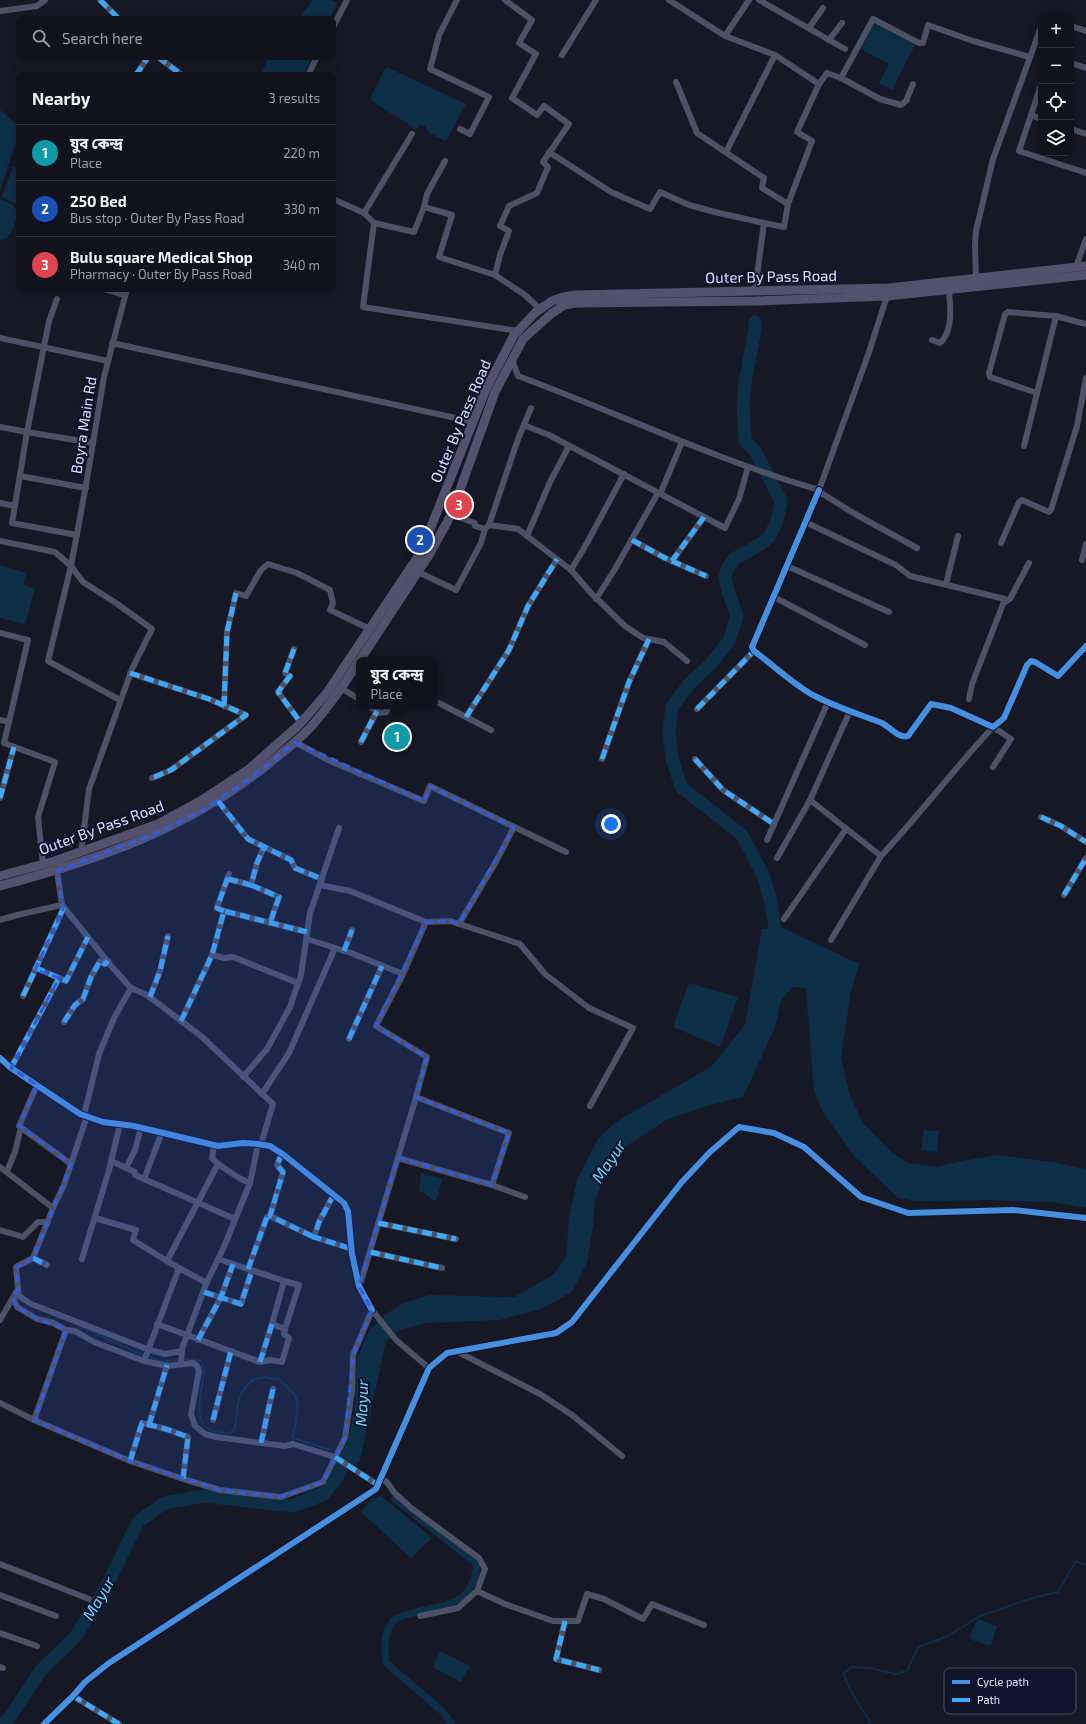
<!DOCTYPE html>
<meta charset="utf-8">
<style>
:root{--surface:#11121c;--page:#1e2029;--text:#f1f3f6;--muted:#9c9ea3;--line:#30323b;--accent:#0b8043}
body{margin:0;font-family:"Exo 2","Noto Sans Bengali",sans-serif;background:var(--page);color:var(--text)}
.controls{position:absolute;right:12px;top:12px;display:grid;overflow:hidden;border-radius:8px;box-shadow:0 2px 10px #0003}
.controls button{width:36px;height:36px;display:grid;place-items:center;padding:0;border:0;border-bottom:1px solid var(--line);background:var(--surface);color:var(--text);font:20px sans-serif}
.you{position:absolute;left:611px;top:824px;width:14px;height:14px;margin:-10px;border:3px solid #fff;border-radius:50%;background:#1a73e8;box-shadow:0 0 0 6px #1a73e833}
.badge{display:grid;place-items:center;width:26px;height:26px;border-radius:50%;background:var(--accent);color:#fff;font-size:13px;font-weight:700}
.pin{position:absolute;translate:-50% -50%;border:2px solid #fff;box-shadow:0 1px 4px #0006}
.popup{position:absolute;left:356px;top:657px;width:82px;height:52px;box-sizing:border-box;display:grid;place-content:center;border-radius:8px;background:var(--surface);filter:drop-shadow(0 1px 3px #0005);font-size:13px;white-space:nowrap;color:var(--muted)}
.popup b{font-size:15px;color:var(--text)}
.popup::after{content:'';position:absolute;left:50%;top:100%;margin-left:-8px;border:8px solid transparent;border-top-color:var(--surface)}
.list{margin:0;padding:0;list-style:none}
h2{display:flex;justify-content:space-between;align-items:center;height:52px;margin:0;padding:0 16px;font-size:17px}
h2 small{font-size:13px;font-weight:400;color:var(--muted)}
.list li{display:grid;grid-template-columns:26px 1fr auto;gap:12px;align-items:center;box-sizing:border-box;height:56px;padding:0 16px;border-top:1px solid var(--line)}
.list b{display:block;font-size:15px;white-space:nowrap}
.list p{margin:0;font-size:13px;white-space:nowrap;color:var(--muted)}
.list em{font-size:13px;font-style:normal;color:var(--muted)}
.icon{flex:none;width:22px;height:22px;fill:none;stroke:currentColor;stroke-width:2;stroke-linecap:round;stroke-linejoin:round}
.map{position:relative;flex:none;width:1086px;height:1724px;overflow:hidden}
.search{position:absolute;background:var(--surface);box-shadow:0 2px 10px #0003;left:16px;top:16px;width:320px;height:44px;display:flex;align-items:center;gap:10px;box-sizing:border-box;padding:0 14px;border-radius:8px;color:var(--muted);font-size:15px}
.panel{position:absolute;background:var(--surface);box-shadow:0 2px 10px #0003;left:16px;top:72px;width:320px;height:220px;border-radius:8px}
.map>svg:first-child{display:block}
</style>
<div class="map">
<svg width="1086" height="1724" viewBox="0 0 1086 1724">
<rect width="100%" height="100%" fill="#171825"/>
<g fill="#0d2e47">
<polygon points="313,0 330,0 337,3 329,19 298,19"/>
<polygon points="874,24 915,45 892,90 879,83 889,64 861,49"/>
<polygon points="269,57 312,57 303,75 261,75"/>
<path d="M386 67 466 104 446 141 429 133 425 125 419 126 416 130C402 118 384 111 370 99Z"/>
<polygon points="0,110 19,127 19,132 0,191"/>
<polygon points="13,167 19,167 19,204 18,205 2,197"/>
<path d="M0 199 12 204 18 212C14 223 14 238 0 240Z"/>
<polygon points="0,565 26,573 23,585 35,588 25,624 0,618"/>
<polygon points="783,928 859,964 851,991 841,1058 850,1096 863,1123 891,1152 908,1163 936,1167 962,1161 998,1155 1052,1162 1086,1169 1086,1208 1052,1202 988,1200 916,1201 898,1198 855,1157 823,1113 814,1091 806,988 792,987 781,1001 775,1027 743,1097 710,1105 668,1119 628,1145 605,1173 595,1201 593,1226 587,1262 572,1292 541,1309 500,1320 426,1323 403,1329 386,1341 360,1460 347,1470 342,1482 327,1500 302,1510 300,1497 325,1485 348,1440 354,1411 357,1357 370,1329 385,1315 403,1303 430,1295 514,1297 553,1275 566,1257 569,1218 577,1180 598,1139 616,1122 712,1066 745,1025 762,929"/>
<polygon points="689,983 738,997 720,1047 673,1027"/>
<polygon points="924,1130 939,1131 937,1152 921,1150"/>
<path d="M421 1173 442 1179 438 1196 435 1201C429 1198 425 1193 419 1191Z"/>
<polygon points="381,1496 432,1538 411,1558 361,1512 372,1499"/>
<polygon points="978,1619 997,1626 991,1646 972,1640 970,1635"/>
<polygon points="440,1651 470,1666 461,1682 433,1667"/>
</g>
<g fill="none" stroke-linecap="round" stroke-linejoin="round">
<g stroke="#0d2e47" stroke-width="2">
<path d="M80 1326 133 1351 160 1361 190 1359 201 1361C202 1364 203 1367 204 1370 204 1375 202 1381 202 1386 197 1413 195 1434 230 1433L235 1428 238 1404 242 1391 254 1379 265 1377 280 1380 295 1395 298 1405 293 1438 330 1450"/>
<polyline points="871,1724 852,1693 843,1674 852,1667 870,1668 896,1674 907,1671 918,1647 948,1636 980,1616 1032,1598 1058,1592 1076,1561 1086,1565"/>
</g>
<path stroke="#0d2e47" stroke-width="7" d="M395 1499 477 1564C473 1608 443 1604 409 1614 405 1615 398 1616 395 1619 383 1630 384 1649 386 1663L442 1711 452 1724"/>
<g stroke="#0d2e47" stroke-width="13">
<polyline points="755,322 755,330 745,382 743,405 745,441 755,451 781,501 777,521 770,536 761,544 734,559 727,569 725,578 728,591 737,616 729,641 710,665 690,683 672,707 669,731 672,758 681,787 742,835 763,875 770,898 778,945"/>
<polyline points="3,1724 10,1717 41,1670 76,1636 104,1591 138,1522 164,1503 204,1496 292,1506 318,1495"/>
</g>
<g stroke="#4d5166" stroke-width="6">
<polyline points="100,0 119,19"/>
<polyline points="457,0 439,35 430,69 489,97 470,134 460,129"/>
<polyline points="669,0 725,36 749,0"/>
<polyline points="759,0 845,49"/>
<polyline points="0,11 37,6 45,0"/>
<polyline points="1071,26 1086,31"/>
<polyline points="333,27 347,0"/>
<polyline points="809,28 823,8"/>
<polyline points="725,36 775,55 819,84"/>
<polyline points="829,40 842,23"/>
<polyline points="562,55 596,0"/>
<polyline points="158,57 182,75"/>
<polyline points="1071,63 1086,68"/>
<polyline points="136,75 148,57"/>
<polyline points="308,75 317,57"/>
<polyline points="841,78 880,99 901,105 906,101 913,84"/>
<polyline points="676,82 697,133 764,178 762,188 788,204 784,227 764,223 755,291"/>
<polyline points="1041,85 1019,151 1086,173"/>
<polyline points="1031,115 1041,119"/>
<polyline points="1071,129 1086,134"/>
<polyline points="549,152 611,192 650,209 660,192 689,205 719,213 764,223"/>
<polyline points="726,152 775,55"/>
<polyline points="333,199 364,213 374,223 414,232 424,207 452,215 439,257 495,275 525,295 540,309"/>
<polyline points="788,204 812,141 797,132 819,84 827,73 841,78 873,19 919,43 923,43 928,25 973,41 1030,57"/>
<polyline points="424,207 427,194 445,161"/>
<polyline points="364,213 412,134"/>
<polyline points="374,223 363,307 518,331"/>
<polyline points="1076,267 1086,239"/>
<polyline points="495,275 500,255 509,231 500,226 509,206 537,193 548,167 543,162 569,124 544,106 537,115 512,98 536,54 519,43 532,20 505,0"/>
<polyline points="976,277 975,245 976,231 993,159 1041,27"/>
<polyline points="104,289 125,295"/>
<polyline points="0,338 108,361"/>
<path d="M932 340 940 343C954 330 950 306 949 290"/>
<polyline points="112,343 474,422"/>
<path d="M512 359 518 376C618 413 716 460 819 490L868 355 887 296"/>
<polyline points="1037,393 990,377 989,373 1005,314 1008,312 1056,316 1086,324"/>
<polyline points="524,425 549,435 725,528 739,499 748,467"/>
<polyline points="0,427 27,432 49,321 57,299"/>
<polyline points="1024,446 1056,316"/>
<polyline points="20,476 86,488"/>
<path d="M819 490 752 647 754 651C772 664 794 685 813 695 835 707 859 714 882 723 890 727 899 739 908 736L931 704 951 708 993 727 1004 718 1027 665 1031 661 1035 662 1058 676 1086 646"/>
<polyline points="818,491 855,514 917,548"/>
<polyline points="0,503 15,506"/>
<polyline points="451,515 475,523 475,526 485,529 489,525 518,529 571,570 591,593 625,626 643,638 664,642 687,661"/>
<polyline points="805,522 896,565 910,576 1005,599 972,684 969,699"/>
<polyline points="489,525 518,439 531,408"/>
<polyline points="77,535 12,523 27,432 93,443"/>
<polyline points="527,536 550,482 569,446"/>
<polyline points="632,540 665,558 706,576"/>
<polyline points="0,541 55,552 71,566 83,582 116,603 152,629 132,669 89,789 81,852"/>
<polyline points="1001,543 1019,502 1022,500 1049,512 1051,510 1077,426 1086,378"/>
<polyline points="1082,560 1086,544"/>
<polyline points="672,561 704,517"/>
<polyline points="787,566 889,612"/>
<polyline points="571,570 587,543 624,474"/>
<polyline points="418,572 456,590 481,543 485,529"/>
<polyline points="946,584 958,536"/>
<polyline points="774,597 865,645"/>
<polyline points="596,599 615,569 658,493 661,492 682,442"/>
<polyline points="1005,602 1010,599 1029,563"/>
<polyline points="0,633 28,640 4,743 55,762 38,817 43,864"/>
<polyline points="294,649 285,673 290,676 278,692 301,723"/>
<polyline points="130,673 209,699 246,715 171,770 152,778"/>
<polyline points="341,688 359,699"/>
<polyline points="120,700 48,661 71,566 86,485 104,377 127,289"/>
<polyline points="435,701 491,730"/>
<polyline points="224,706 227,632 236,593 246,596 261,570 268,564 297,573 330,590 333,603 330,610 370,629"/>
<polyline points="369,706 379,713 386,712 390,706"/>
<polyline points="697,709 754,651"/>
<polyline points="466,717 509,650 528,606 557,559"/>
<polyline points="0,720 9,722"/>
<polyline points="295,742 328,760 424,801 430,786 566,852"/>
<polyline points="361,742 377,711"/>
<polyline points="602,759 629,682 649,639"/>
<polyline points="695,759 723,790 774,824"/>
<polyline points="0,798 14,747"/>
<polyline points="218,801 248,839 291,860 295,868 322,879"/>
<polyline points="1041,817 1061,826 1086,842"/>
<polyline points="767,840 828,702"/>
<path d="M881 856C920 814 954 769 993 727L1011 739 993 767"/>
<polyline points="777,858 810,800"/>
<polyline points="57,871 62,905 112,967 131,988 114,1018 99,1054 84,1115"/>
<polyline points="228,879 251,885 257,863 264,847"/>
<polyline points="251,885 279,897 270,923"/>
<polyline points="320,885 350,891 426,922 403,974 376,1026 427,1057 416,1097"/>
<polyline points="1064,895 1086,858"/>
<polyline points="224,911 217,908 229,874"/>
<polyline points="784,919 846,829"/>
<polyline points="0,920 17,915 62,905"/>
<polyline points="426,922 450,921 520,944 545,974 589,1008 633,1028 590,1106"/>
<polyline points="459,924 497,860 514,827"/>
<polyline points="307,939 351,953 403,974"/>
<polyline points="831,940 881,856 810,800 850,711"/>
<polyline points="344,951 352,930"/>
<polyline points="212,955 224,958 233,957 298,983"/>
<polyline points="35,970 64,907"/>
<polyline points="131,988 147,995 201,1036 273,1104 261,1144"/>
<polyline points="23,996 36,968 66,981 88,937"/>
<polyline points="150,997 160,971 168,936"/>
<polyline points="181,1021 212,955 224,911 307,932"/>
<polyline points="64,1022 75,1005 83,999 91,977 100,961 105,964 108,961"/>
<polyline points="349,1039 382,966"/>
<polyline points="0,1058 11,1068 80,1114 103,1122 134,1126 218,1146 243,1143 258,1144 270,1146 284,1155 344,1203 348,1211 352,1254 359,1286 372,1310"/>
<polyline points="11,1068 59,978"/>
<polyline points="243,1077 267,1049 290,1007 301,975 310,913 339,828"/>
<polyline points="37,1085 19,1126 71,1164"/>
<polyline points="262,1094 289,1053 335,948"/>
<polyline points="162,1132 144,1179 235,1219"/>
<polyline points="282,1153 277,1165 283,1172 270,1216 314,1237"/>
<polyline points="111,1161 135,1172 135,1175 144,1179"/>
<polyline points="218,1164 239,1178 250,1183"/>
<polyline points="0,1167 53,1208 33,1258 16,1267 18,1289 0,1320"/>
<polyline points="126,1168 135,1150 141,1127"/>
<polyline points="7,1171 15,1152 21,1127"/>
<polyline points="492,1185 525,1197"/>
<polyline points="334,1194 319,1222 314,1237 352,1249"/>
<polyline points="53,1208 64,1185 87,1116"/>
<polyline points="95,1218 136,1230 133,1240 167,1261"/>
<polyline points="378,1223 456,1239"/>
<polyline points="0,1230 23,1237 38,1222 48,1222"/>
<polyline points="370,1252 442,1268"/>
<polyline points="33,1258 47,1265"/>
<polyline points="82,1259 109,1170 120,1124"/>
<polyline points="179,1268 167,1261 218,1164 212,1158 214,1145"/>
<polyline points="248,1269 267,1217 270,1216"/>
<polyline points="284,1281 299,1285 285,1329"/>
<polyline points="360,1285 416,1097 509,1133 492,1185 398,1158"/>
<polyline points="18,1289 19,1296 31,1304 147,1349 165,1354 182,1351"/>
<polyline points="204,1292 241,1304 252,1270"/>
<polyline points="13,1298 17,1307 37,1319 51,1322 66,1330"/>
<polyline points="157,1324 260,1362 270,1360 282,1362 289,1338 284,1334 285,1329 272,1324 284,1281 218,1259"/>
<polyline points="198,1340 221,1297 233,1264"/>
<polyline points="456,1351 540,1394 572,1415 622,1456"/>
<polyline points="144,1361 179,1268 207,1283"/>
<polyline points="260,1362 272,1324"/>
<polyline points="181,1364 182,1349 206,1284 223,1249 250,1183 258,1144"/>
<polyline points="0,1403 34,1420 130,1461 183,1479 220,1490 281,1497 323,1482 345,1438 352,1391 353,1355 372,1310 396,1340 429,1368"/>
<polyline points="34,1420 66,1330 75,1331 94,1342 144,1361 168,1366 193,1363 197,1366 199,1371 191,1414 195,1426 205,1434 216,1437 285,1446 293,1444 335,1457 378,1485"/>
<polyline points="213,1420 231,1351"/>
<polyline points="149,1425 167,1365"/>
<polyline points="261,1443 273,1389"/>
<polyline points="130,1461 142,1423 166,1429 188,1437 183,1479"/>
<path d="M381 1478C389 1482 389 1486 394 1492 399 1498 406 1502 411 1508L479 1558 485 1569 477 1591 458 1608 420 1616"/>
<polyline points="0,1564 89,1599"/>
<polyline points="477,1591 505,1604 553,1621 578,1621 587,1594 604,1599 643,1619 652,1604 704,1625"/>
<polyline points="0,1595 56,1616"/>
<polyline points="565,1621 556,1659 599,1670"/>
<polyline points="0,1633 37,1646"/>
<polyline points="0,1667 3,1668"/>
<polyline points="73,1696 119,1724"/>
<polyline points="44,1724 73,1696 85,1682 109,1663 376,1489 429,1368 447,1353 556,1333 572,1322 681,1183 710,1152 739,1127 774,1133 804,1147 861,1197 908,1213 1013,1210 1086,1218"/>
</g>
<g stroke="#54516c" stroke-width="9">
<polyline points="360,660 429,555 451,515 495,392 523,339 551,314 564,305 576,303 755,301 887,296 1086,275"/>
<polyline points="0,876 55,861 158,824 202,800 249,769 299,725 326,694 421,552 486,389 514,335 536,312 552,301 563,297 576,295 889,288 1086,266"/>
<path d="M0 886C100 859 191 828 272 761 284 751 296 742 307 731 327 710 343 686 359 661"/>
</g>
<g stroke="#3fa9f5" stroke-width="5" stroke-dasharray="10 5" stroke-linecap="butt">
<polyline points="100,0 119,19"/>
<polyline points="158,57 182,75"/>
<polyline points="136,75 148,57"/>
<polyline points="632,540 665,558 706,576"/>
<polyline points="672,561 704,517"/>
<polyline points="294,649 285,673 290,676 278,692 301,723"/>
<polyline points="130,673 209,699 246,715 171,770 152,778"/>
<polyline points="224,706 227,632 236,593"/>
<polyline points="697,709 754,651"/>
<polyline points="466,717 509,650 528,606 557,559"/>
<polyline points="361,742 377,711"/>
<polyline points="602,759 629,682 649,639"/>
<polyline points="695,759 723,790 774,824"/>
<polyline points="0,798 14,747"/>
<polyline points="218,801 248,839 291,860 295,868 322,879"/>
<polyline points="1041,817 1061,826 1086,842"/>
<polyline points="228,879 251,885 257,863 264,847"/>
<polyline points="251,885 279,897 270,923"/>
<polyline points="1064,895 1086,858"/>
<polyline points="224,911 217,908 229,874"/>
<polyline points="344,951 352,930"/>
<polyline points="35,970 64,907"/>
<polyline points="23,996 36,968 66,981 88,937"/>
<polyline points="150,997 160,971 168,936"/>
<polyline points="181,1021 212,955 224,911 307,932"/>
<polyline points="64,1022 75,1005 83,999 91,977 100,961 105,964 108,961"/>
<polyline points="349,1039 382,966"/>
<polyline points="11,1068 59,978"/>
<polyline points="282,1153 277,1165 283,1172 270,1216 314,1237"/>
<polyline points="334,1194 319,1222 314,1237 352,1249"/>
<polyline points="378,1223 456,1239"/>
<polyline points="370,1252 442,1268"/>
<polyline points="33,1258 47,1265"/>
<polyline points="248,1269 267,1217 270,1216"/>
<polyline points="204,1292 241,1304 252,1270"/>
<polyline points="198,1340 221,1297 233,1264"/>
<polyline points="260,1362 272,1324"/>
<polyline points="213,1420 231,1351"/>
<polyline points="149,1425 167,1365"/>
<polyline points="261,1443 273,1389"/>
<polyline points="335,1457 378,1485"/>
<polyline points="130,1461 142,1423 166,1429 188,1437 183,1479"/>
<polyline points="565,1621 556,1659 599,1670"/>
<polyline points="73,1696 119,1724"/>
</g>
<g stroke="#11132b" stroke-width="8">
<g id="cycleway">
<path d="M819 490 752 647 754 651C772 664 794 685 813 695 835 707 859 714 882 723 890 727 899 739 908 736L931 704 951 708 993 727 1004 718 1027 665 1031 661 1035 662 1058 676 1086 646"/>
<polyline points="0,1058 11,1068 80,1114 103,1122 134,1126 218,1146 243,1143 258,1144 270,1146 284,1155 344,1203 348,1211 352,1254 359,1286 372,1310"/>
<polyline points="44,1724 73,1696 85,1682 109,1663 376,1489 429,1368 447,1353 556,1333 572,1322 681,1183 710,1152 739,1127 774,1133 804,1147 861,1197 908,1213 1013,1210 1086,1218"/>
</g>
</g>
<use href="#cycleway" stroke="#468fdf" stroke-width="6"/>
</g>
<path fill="#305ddc" fill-opacity="0.2" stroke="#305ddc" stroke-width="3" stroke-dasharray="8 5" stroke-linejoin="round" d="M295 742 424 801 430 786 514 827 459 924 450 921 426 922 376 1026 427 1057 416 1097 509 1133 492 1185 398 1158 359 1286 372 1310 353 1355 345 1438 323 1482 281 1497 220 1490 130 1461 34 1420 66 1330 37 1319 17 1307 13 1298 18 1289 16 1267 33 1258 71 1164 19 1126 37 1085 11 1068 59 978 35 970 63 909 57 871 159 832 203 810 252 777Z"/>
<g text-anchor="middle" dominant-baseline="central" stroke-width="4" stroke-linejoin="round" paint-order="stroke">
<g font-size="15" fill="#dce0ff" stroke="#11132b">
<text transform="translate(771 276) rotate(-1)">Outer By Pass Road</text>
<text transform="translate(460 421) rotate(-67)">Outer By Pass Road</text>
<text transform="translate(83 425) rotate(-81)">Boyra Main Rd</text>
<text transform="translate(101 827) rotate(-20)">Outer By Pass Road</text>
</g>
<g font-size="16" font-style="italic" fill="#6bd9fe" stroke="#11132b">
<text transform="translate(608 1161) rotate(-56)">Mayur</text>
<text transform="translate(361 1403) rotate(-88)">Mayur</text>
<text transform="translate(98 1598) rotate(-60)">Mayur</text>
</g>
</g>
<rect x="944" y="1668" width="132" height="46" rx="6" fill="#11132b" stroke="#4e506b" stroke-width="1"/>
<rect x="952" y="1680" width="18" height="4" fill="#468fdf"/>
<rect x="952" y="1698" width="18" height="4" fill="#3fa9f5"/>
<g font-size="11" fill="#dce0ff">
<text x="977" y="1686">Cycle path</text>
<text x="977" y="1704">Path</text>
</g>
</svg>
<div class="controls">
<button>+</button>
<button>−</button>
<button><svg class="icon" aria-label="locate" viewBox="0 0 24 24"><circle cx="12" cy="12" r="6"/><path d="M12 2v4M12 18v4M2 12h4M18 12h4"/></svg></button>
<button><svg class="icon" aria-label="layers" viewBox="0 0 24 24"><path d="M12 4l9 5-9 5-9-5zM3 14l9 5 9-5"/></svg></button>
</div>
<div class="you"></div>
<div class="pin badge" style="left:397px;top:737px;background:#0f9aa8">1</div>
<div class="popup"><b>যুব কেন্দ্র</b>Place</div>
<div class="pin badge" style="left:420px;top:540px;background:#1a4fb4">2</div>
<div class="pin badge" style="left:459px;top:505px;background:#e0444e">3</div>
<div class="search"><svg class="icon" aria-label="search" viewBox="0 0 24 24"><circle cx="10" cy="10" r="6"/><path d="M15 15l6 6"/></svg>Search here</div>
<section class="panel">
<h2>Nearby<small>3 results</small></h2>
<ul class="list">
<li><span class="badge" style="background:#0f9aa8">1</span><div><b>যুব কেন্দ্র</b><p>Place</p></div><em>220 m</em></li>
<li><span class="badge" style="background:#1a4fb4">2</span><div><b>250 Bed</b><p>Bus stop · Outer By Pass Road</p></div><em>330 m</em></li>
<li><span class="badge" style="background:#e0444e">3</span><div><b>Bulu square Medical Shop</b><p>Pharmacy · Outer By Pass Road</p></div><em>340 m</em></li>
</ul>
</section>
</div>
